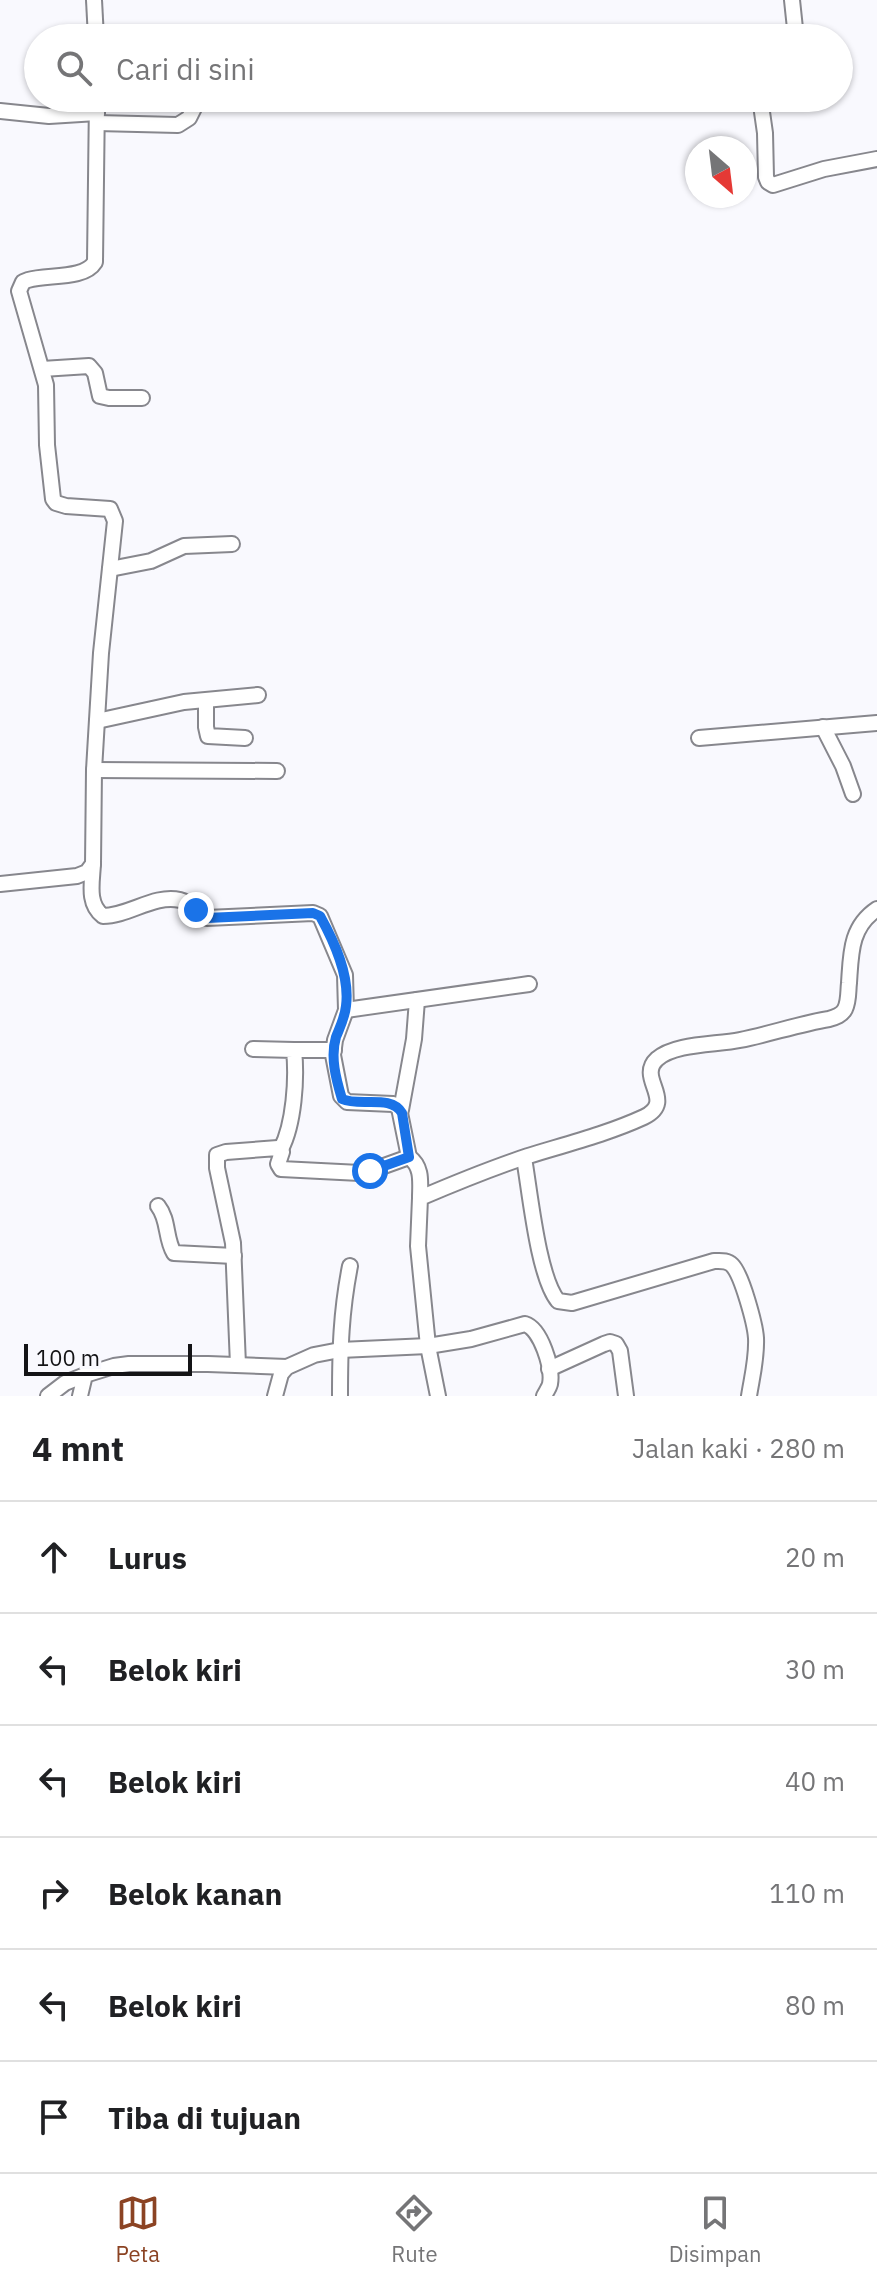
<!DOCTYPE html>
<html lang="id">
<meta charset="utf-8">
<style>
:root{--surface:#fff;--page:#f6f6f6;--text:#202124;--muted:#757577;--line:#e0e0e0;--accent:#8b4323}
body{margin:0;font-family:"IBM Plex Sans",sans-serif;background:var(--page);color:var(--text)}
.compass{position:absolute;left:685px;top:136px;width:72px;height:72px;border-radius:50%;background:var(--surface);box-shadow:0 2px 6px #0004;rotate:152deg}
.scale{position:absolute;left:24px;bottom:20px;width:168px;box-sizing:border-box;padding-left:8px;border:4px solid #141416;border-top:0;font-size:22px;line-height:28px;white-space:nowrap;color:#141416;-webkit-text-stroke:6px #f9f9fe;paint-order:stroke}
.stop{position:absolute;width:24px;height:24px;margin:-18px;border:6px solid #1a73e8;border-radius:50%;background:#fff}
.stop.end{background:#1a73e8;border-color:#fff;box-shadow:0 2px 8px #0008}
.list{margin:0;padding:0;list-style:none}
h2{display:flex;justify-content:space-between;align-items:center;height:104px;margin:0;padding:0 32px;font-size:34px}
h2 small{font-size:26px;font-weight:400;color:var(--muted)}
.list li{display:grid;grid-template-columns:52px 1fr auto;gap:24px;align-items:center;box-sizing:border-box;height:112px;padding:0 32px;border-top:2px solid var(--line)}
.list b{display:block;font-size:30px;white-space:nowrap}
.list em{font-size:26px;font-style:normal;color:var(--muted)}
.icon{flex:none;width:44px;height:44px;fill:none;stroke:currentColor;stroke-width:2;stroke-linecap:round;stroke-linejoin:round}
.map{position:relative;flex:none;width:877px;height:1396px;overflow:hidden}
.search{position:absolute;background:var(--surface);box-shadow:0 2px 6px #0004;left:24px;right:24px;top:24px;height:88px;display:flex;align-items:center;gap:20px;box-sizing:border-box;padding:0 28px;border-radius:44px;color:var(--muted);font-size:30px}
.sheet{height:776px;background:var(--surface)}
nav{display:flex;justify-content:space-around;align-items:center;box-sizing:border-box;height:112px;border-top:2px solid var(--line);background:var(--surface);font-size:22px;color:var(--muted)}
nav a{display:grid;justify-items:center;gap:4px}
nav .on{color:var(--accent)}
.map>svg:first-child{display:block}
</style>
<div class="map">
<svg width="877" height="1396" viewBox="0 0 877 1396">
<rect width="100%" height="100%" fill="#f9f9fe"/>
<g fill="none" stroke-linecap="round" stroke-linejoin="round">
<g stroke="#87878d" stroke-width="18">
<g id="street">
<polyline points="94,0 96,38"/>
<polyline points="792,0 796,38"/>
<polyline points="326,98 328,98"/>
<polyline points="760,98 765,133 766,177 768,182 773,185 824,169 877,159"/>
<polyline points="0,111 49,116 97,113"/>
<polyline points="97,123 178,125 189,118 199,98"/>
<polyline points="42,369 89,366 95,373 100,396 109,398 142,398"/>
<polyline points="110,569 151,561 184,546 232,544"/>
<polyline points="206,701 206,727 208,736 245,738"/>
<polyline points="97,721 184,702 258,695"/>
<polyline points="823,727 843,766 853,794"/>
<polyline points="699,738 877,723"/>
<polyline points="94,770 277,771"/>
<path d="M93 864C92 883 87 904 103 916 129 916 154 894 180 900 192 903 197 914 207 918L313 913 320 916 345 975 346 1010 335 1040 333 1055 341 1096 347 1102 393 1104 399 1108 409 1157"/>
<path d="M0 884 77 876 87 872 93 864 94 770 101 653 115 521 110 509 66 506 56 503 53 499 47 445 46 385 19 291 23 282 28 280C47 274 84 280 95 262L97 98"/>
<polyline points="346,1010 529,984"/>
<path d="M253 1049 294 1050C297 1079 294 1124 281 1149"/>
<polyline points="294,1050 334,1050"/>
<polyline points="401,1110 414,1039 417,1000"/>
<path d="M524 1158C530 1192 538 1277 558 1301L572 1303 714 1261C721 1261 727 1260 732 1265 742 1275 755 1324 756 1338 757 1358 752 1377 749 1396"/>
<path d="M158 1206C169 1220 165 1238 174 1253L234 1256"/>
<path d="M238 1365 233 1243 217 1168V1155L226 1152 278 1148 282 1152 278 1164 281 1169 360 1173 370 1171 409 1157C423 1167 420 1183 420 1198"/>
<polyline points="549,1369 604,1344 610,1342 616,1344 620,1351 626,1396"/>
<polyline points="48,1396 65,1383 85,1375"/>
<polyline points="80,1396 85,1375 114,1366 129,1364 208,1364 287,1367"/>
<path d="M275 1396 281 1374 287 1367 314 1355 340 1350 428 1346 471 1339 525 1324C541 1329 553 1368 550 1384 549 1388 546 1392 544 1396"/>
<path d="M340 1396C340 1349 341 1312 350 1266"/>
<path d="M438 1396 428 1346 418 1246 420 1198C455 1183 492 1168 528 1156 567 1144 607 1134 644 1117 677 1101 636 1078 657 1059 675 1043 716 1045 740 1040 770 1034 799 1024 829 1019 836 1017 842 1015 845 1009 849 1001 848 991 849 983 851 954 850 927 877 909"/>
</g>
</g>
<use href="#street" stroke="#fff" stroke-width="14"/>
</g>
<g fill="none" stroke-linecap="round" stroke-linejoin="round">
<path stroke="#1a73e8" stroke-width="10" d="M196 910 207 918 313 913 320 916C335 943 350 976 346 1006 345 1017 340 1027 336 1037 330 1057 336 1079 342 1099 360 1107 391 1094 402 1113L409 1157 370 1171"/>
</g>
</svg>
<svg class="compass" viewBox="-18 -18 36 36"><path d="M0-13l5 13h-10z" fill="#e53935"/><path d="M0 13l5-13h-10z" fill="#757577"/></svg>
<div class="scale">100 m</div>
<div class="stop" style="left:370px;top:1171px"></div>
<div class="stop end" style="left:196px;top:910px"></div>
<div class="search"><svg class="icon" aria-label="search" viewBox="0 0 24 24"><circle cx="10" cy="10" r="6"/><path d="M15 15l6 6"/></svg>Cari di sini</div>
</div>
<section class="sheet">
<h2>4 mnt<small>Jalan kaki · 280 m</small></h2>
<ul class="list">
<li><svg class="icon" aria-label="ahead" viewBox="0 0 24 24"><path d="M12 20V5M6 11l6-6 6 6"/></svg><div><b>Lurus</b></div><em>20 m</em></li>
<li><svg class="icon" aria-label="left" viewBox="0 0 24 24"><path d="M17 20v-9H6M10 6l-5 5 5 5"/></svg><div><b>Belok kiri</b></div><em>30 m</em></li>
<li><svg class="icon" aria-label="left" viewBox="0 0 24 24"><path d="M17 20v-9H6M10 6l-5 5 5 5"/></svg><div><b>Belok kiri</b></div><em>40 m</em></li>
<li><svg class="icon" aria-label="right" viewBox="0 0 24 24"><path d="M7 20v-9h11M14 6l5 5-5 5"/></svg><div><b>Belok kanan</b></div><em>110 m</em></li>
<li><svg class="icon" aria-label="left" viewBox="0 0 24 24"><path d="M17 20v-9H6M10 6l-5 5 5 5"/></svg><div><b>Belok kiri</b></div><em>80 m</em></li>
<li><svg class="icon" aria-label="arrive" viewBox="0 0 24 24"><path d="M6 21V4h12l-3 4 3 4H6"/></svg><div><b>Tiba di tujuan</b></div></li>
</ul>
</section>
<nav>
<a class="on"><svg class="icon" aria-label="map" viewBox="0 0 24 24"><path d="M3 6l6-2 6 2 6-2v14l-6 2-6-2-6 2zM9 4v14M15 6v14"/></svg>Peta</a>
<a><svg class="icon" aria-label="directions" viewBox="0 0 24 24"><path d="M12 3l9 9-9 9-9-9zM9 14v-3h6M13 9l2 2-2 2"/></svg>Rute</a>
<a><svg class="icon" aria-label="saved" viewBox="0 0 24 24"><path d="M7 4h10v16l-5-4-5 4z"/></svg>Disimpan</a>
</nav>
